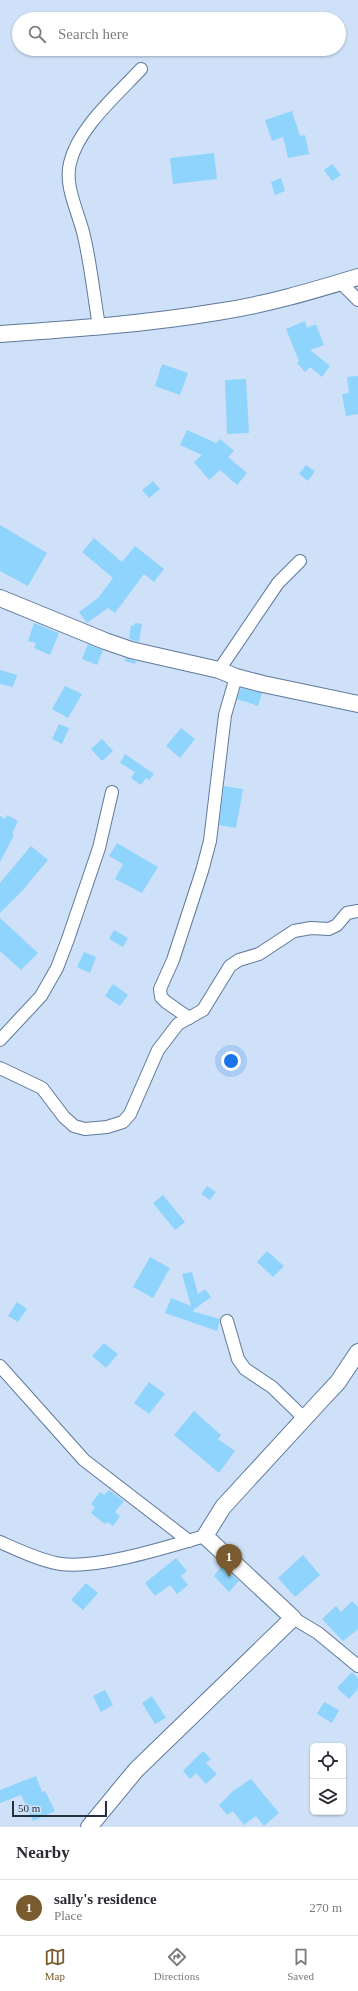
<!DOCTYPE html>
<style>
:root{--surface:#fff;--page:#f2f2f3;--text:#2b2b33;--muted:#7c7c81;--line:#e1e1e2;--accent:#795b2f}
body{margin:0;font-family:Georgia,serif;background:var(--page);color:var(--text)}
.controls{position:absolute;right:12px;bottom:12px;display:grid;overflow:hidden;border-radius:6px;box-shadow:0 1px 3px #0004}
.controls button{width:36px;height:36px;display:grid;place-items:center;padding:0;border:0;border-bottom:1px solid var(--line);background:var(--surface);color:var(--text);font:20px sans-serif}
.scale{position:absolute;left:12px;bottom:10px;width:95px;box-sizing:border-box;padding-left:4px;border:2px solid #263140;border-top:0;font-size:11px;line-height:14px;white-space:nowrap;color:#263140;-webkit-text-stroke:3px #cfe1f8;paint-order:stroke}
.you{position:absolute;left:231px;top:1061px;width:14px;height:14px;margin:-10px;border:3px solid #fff;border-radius:50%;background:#1a73e8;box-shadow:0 0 0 6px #1a73e833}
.badge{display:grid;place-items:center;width:26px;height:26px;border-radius:50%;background:var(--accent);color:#fff;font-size:13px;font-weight:700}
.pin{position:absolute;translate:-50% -33px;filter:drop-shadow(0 1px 2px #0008)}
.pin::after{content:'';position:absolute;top:21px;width:14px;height:12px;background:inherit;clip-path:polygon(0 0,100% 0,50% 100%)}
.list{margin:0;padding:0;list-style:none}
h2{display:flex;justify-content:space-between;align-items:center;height:52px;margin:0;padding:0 16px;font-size:17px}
h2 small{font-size:13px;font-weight:400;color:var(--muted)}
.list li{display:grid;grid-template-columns:26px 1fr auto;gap:12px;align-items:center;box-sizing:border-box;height:56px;padding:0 16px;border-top:1px solid var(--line)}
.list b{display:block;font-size:15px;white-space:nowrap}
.list p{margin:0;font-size:13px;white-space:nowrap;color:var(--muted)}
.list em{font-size:13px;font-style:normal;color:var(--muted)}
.icon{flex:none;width:22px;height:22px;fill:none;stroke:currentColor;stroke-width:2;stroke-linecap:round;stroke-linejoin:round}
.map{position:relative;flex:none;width:358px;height:1827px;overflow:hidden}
.search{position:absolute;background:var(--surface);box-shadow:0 1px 3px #0004;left:12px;right:12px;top:12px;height:44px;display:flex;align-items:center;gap:10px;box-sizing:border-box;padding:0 14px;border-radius:22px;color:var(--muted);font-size:15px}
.sheet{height:108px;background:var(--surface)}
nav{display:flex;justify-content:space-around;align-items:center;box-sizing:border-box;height:56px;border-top:1px solid var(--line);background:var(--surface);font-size:11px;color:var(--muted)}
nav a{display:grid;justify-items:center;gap:2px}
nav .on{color:var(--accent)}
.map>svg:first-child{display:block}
</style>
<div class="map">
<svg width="358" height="1827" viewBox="0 0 358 1827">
<rect width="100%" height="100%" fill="#cfe1f8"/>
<g fill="#8fd4fc">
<polygon points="292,111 300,136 305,135 309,154 288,158 283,137 272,141 265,120"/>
<polygon points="214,153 217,179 173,184 170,158"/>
<polygon points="332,164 341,175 332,181 324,170"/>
<polygon points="281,178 285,191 275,195 271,182"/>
<polygon points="305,321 307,328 316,324 324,345 310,350 330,366 322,377 310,367 305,372 297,363 299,361 286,329"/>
<polygon points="162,364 188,373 180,395 155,386"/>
<polygon points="358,376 358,414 346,416 342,394 349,393 347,377"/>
<polygon points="246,379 249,433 227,434 225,380"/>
<polygon points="187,430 216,443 220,439 234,451 228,457 247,473 237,485 220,470 209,480 194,462 202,455 180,445"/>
<polygon points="306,465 315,471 308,481 299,474"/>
<polygon points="153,481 160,489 149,498 142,490"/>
<polygon points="0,525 47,553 28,586 0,571"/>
<polygon points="94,538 122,562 135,546 164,569 154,582 144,574 115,613 108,608 87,623 79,612 98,598 113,578 82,552"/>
<polygon points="34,623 59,633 50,655 34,648 36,643 28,641"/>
<polygon points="135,623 142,624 139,642 129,639 131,625 134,626"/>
<polygon points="88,644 103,650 97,665 82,659"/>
<polygon points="125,658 136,661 135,664 125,661"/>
<polygon points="0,670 17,675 13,687 0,684"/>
<polygon points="65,686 82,694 68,718 52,709"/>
<polygon points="241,688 262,693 258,706 237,699"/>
<polygon points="59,724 69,728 62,744 52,739"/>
<polygon points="181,728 195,739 180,758 166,746"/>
<polygon points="102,739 113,751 102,761 91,749"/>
<polygon points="125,754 154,774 149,780 146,778 141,785 131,778 135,772 120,763"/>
<polygon points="224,786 243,789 236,828 219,825"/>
<polygon points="7,815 18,821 12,834 14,835 0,862 0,816 5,819"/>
<polygon points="117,843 158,867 142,893 115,879 123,864 109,856"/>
<polygon points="31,846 48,860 22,891 0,913 0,883"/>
<polygon points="0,918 38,953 21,970 0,951"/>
<polygon points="114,930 128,938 123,947 109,939"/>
<polygon points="84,952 96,957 90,973 77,967"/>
<polygon points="113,984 128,995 120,1006 105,996"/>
<polygon points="207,1186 216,1192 210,1200 201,1194"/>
<polygon points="163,1195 185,1222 175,1230 153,1203"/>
<polygon points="267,1251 284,1266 273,1277 257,1262"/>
<polygon points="150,1257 170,1268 153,1298 133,1287"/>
<polygon points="192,1272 198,1294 205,1289 211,1297 192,1311 220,1319 217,1331 165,1313 171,1298 191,1306 182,1274"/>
<polygon points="17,1302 27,1309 18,1322 8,1316"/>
<polygon points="104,1343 118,1354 106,1368 92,1356"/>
<polygon points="149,1382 165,1394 149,1414 134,1403"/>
<polygon points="194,1411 221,1435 218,1439 235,1451 219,1473 174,1435"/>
<polygon points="109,1490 124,1501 115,1512 120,1516 113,1526 107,1522 105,1524 91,1513 95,1507 91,1504 100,1492 104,1495"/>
<polygon points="303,1555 320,1575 295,1597 278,1578"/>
<polygon points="176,1558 187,1571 181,1576 188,1585 177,1594 170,1585 155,1596 145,1583"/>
<polygon points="222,1565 239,1581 229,1592 214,1576"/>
<polygon points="86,1583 98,1593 83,1610 71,1600"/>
<polygon points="352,1601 358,1607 358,1629 343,1641 322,1619 336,1606 341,1612"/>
<polygon points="352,1672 358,1678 358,1689 349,1699 337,1688"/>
<polygon points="105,1690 113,1705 101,1712 93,1696"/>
<polygon points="152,1696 166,1718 155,1724 142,1703"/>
<polygon points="324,1702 339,1710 332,1723 317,1714"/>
<polygon points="203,1751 211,1759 206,1763 217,1774 206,1784 196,1773 190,1779 183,1771"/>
<polygon points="36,1776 42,1792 45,1791 55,1811 33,1821 21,1795 0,1803 0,1790"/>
<polygon points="251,1779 279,1813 264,1826 256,1816 244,1825 233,1811 227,1815 219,1805 233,1791"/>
</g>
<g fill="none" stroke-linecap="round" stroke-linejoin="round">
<g stroke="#5e799c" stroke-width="14">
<g id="minor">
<polyline points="340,282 358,300"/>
<path d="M99 326C94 297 91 266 84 236 79 213 64 187 70 163 78 128 117 95 141 69"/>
<polyline points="219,670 278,583 300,561"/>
<polyline points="189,1018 166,1002 161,997 160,989 173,960 202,871 210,841 225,715 236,677"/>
<polyline points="0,1040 41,996 57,968 68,939 99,848 112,792"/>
<polyline points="0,1068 42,1088 64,1117 74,1126 85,1129 107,1127 123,1122 130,1114 158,1050 178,1024 203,1010 230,966 239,960 259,954 294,931 311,928 329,929 337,925 347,913 358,911"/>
<polyline points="227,1321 238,1359 245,1369 272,1387 304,1418"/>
<polyline points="0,1366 84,1460 189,1541"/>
<path d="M0 1542C18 1550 41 1561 61 1564 99 1569 167 1547 205 1536"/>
<polyline points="293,1618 318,1633 358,1666"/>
</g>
</g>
<g stroke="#5e799c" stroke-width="18">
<g id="tertiary">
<path d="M0 334C73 329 145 324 217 312 265 305 312 291 358 277"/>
<polyline points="0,598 105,641 131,650 219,670 236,677 263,684 358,704"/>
<polyline points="89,1827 136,1770 293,1618 205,1536 223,1507 324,1397 338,1382 358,1352"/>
</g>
</g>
<use href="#minor" stroke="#fff" stroke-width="12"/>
<use href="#tertiary" stroke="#fff" stroke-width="16"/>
</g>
</svg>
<div class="controls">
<button><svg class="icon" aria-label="locate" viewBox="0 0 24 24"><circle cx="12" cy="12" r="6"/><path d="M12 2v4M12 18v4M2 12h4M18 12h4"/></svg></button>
<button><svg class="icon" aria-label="layers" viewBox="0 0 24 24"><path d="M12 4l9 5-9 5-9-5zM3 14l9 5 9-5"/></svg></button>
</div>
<div class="scale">50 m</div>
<div class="you"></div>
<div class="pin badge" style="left:229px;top:1577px">1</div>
<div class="search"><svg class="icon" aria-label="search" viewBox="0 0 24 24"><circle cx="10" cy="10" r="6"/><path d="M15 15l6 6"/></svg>Search here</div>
</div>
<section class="sheet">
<h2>Nearby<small></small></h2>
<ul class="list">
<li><span class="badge">1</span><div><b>sally's residence</b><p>Place</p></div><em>270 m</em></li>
</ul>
</section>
<nav>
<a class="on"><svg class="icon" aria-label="map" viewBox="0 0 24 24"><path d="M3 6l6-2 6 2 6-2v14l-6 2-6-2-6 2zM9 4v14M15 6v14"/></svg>Map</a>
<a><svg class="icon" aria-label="directions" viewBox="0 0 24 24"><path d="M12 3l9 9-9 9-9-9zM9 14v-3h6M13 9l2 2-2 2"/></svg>Directions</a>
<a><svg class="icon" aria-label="saved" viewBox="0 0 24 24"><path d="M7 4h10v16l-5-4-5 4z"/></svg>Saved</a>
</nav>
